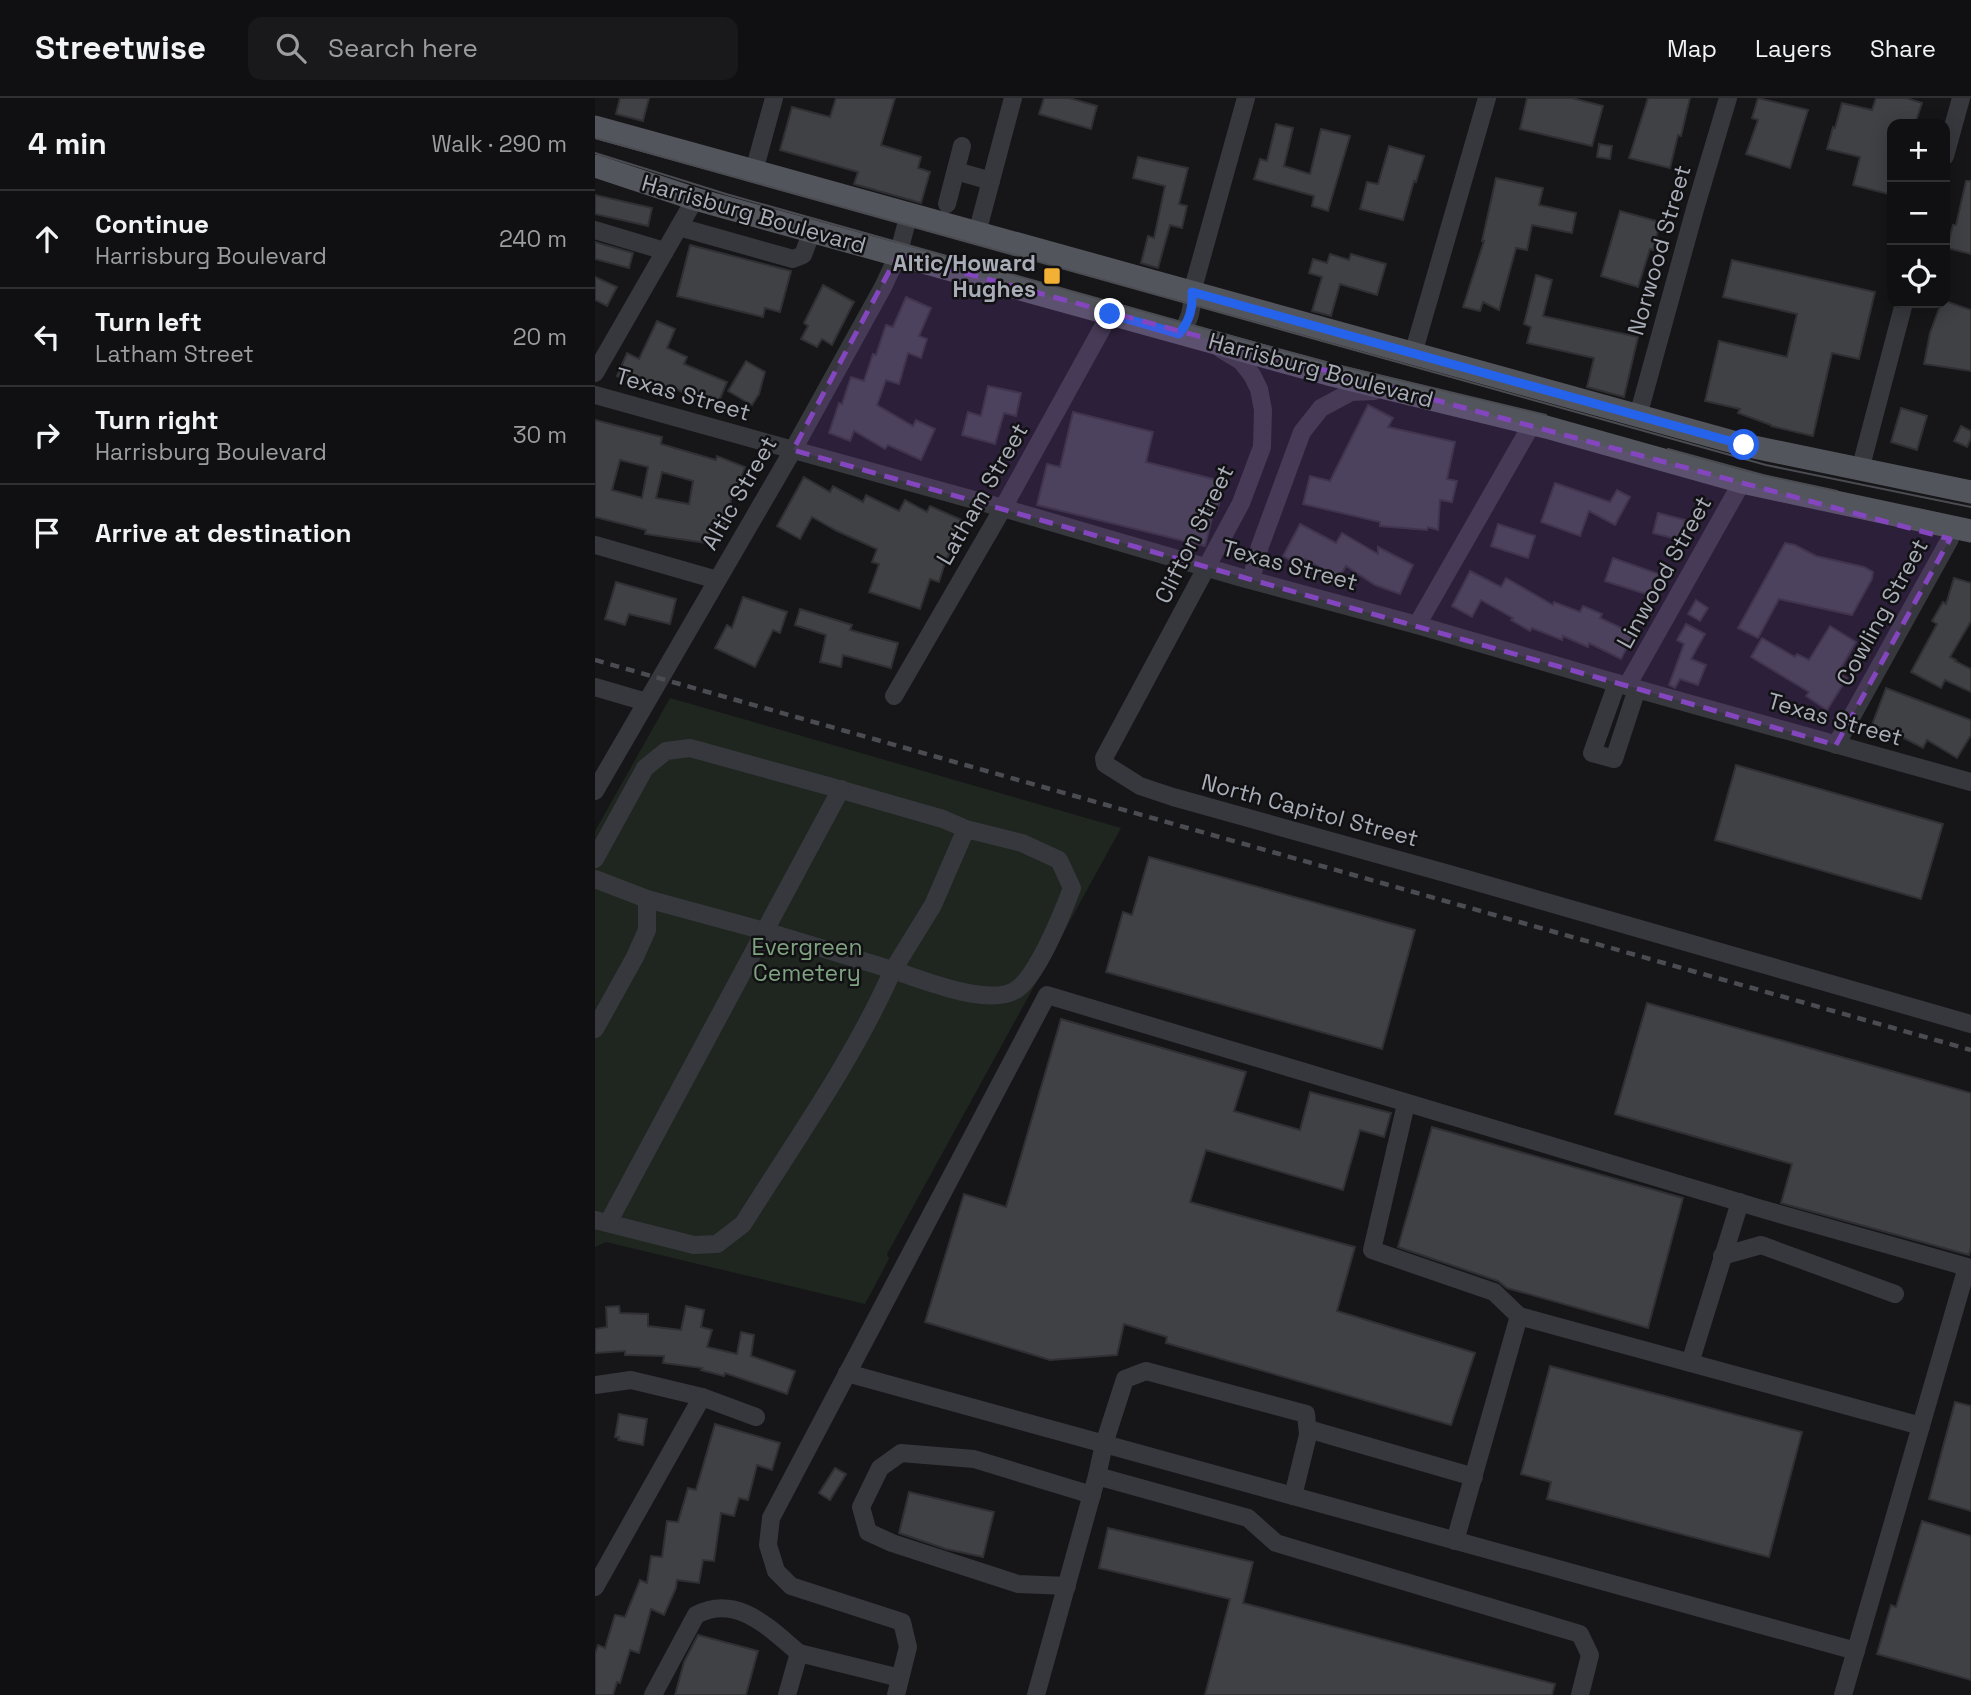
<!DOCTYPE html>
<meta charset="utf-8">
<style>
:root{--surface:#101012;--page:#19191b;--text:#f1f3f6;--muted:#9c9d9f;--line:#303032}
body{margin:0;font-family:"Space Grotesk",sans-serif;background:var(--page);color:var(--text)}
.controls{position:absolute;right:21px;top:21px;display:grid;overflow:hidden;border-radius:14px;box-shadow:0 4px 18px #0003}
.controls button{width:63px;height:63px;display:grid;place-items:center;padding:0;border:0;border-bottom:2px solid var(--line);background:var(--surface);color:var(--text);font:35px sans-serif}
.stop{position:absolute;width:21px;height:21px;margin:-16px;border:5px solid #2563eb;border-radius:50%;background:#fff}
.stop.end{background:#2563eb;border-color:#fff;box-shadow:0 2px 7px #0008}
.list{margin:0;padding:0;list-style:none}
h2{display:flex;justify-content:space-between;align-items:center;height:91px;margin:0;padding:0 28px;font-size:30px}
h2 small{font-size:23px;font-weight:400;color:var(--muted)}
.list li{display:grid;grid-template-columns:46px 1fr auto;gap:21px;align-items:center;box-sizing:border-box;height:98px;padding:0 28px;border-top:2px solid var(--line)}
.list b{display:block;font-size:26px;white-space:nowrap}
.list p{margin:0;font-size:23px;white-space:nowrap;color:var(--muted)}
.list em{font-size:23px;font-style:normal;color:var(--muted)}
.icon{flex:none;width:38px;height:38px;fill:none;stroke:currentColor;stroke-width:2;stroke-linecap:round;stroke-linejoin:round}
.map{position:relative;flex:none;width:1376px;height:1597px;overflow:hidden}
header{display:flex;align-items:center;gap:42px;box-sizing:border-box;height:98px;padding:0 35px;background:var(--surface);border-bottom:2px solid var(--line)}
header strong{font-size:33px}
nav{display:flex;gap:38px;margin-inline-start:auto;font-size:24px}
.search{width:490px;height:63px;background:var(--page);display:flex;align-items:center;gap:18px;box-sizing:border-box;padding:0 24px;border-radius:14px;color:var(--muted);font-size:26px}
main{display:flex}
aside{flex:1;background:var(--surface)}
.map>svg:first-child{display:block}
</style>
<header>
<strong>Streetwise</strong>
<div class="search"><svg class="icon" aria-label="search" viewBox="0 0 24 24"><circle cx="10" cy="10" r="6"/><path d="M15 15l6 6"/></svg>Search here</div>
<nav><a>Map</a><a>Layers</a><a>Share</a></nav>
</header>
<main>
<aside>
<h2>4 min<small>Walk · 290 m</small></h2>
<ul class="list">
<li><svg class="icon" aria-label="ahead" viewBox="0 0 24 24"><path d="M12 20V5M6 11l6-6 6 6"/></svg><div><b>Continue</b><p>Harrisburg Boulevard</p></div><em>240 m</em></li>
<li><svg class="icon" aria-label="left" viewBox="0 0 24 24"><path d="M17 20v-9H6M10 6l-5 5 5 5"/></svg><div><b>Turn left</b><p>Latham Street</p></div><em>20 m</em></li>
<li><svg class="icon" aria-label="right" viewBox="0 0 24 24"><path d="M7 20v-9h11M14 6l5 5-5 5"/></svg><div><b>Turn right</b><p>Harrisburg Boulevard</p></div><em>30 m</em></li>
<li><svg class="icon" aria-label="arrive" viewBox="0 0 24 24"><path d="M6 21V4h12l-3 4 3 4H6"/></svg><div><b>Arrive at destination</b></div></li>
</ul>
</aside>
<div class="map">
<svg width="1376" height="1597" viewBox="0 0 1376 1597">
<rect width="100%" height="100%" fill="#161618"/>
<polygon fill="#1e261f" points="75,600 526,730 292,1156 294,1161 270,1206 11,1144 0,1149 0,733"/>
<g fill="#404145" stroke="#303034" stroke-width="2" fill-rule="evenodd">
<polygon points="25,0 54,0 48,23 21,16"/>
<polygon points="241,0 300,0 286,47 326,59 323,70 335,74 326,105 259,86 263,74 185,52 197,9 235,19"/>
<polygon points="449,0 474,0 502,8 496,31 444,16"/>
<polygon points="932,0 977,0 1008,8 997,48 925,31"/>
<polygon points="1053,0 1095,0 1086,38 1083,37 1075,70 1034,60"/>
<polygon points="1163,0 1213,12 1195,70 1151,56 1163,22 1157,20"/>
<polygon points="1281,0 1311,0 1327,5 1320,26 1297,26 1297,97 1258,87 1265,59 1232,51 1238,29 1240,30 1247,5 1277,12"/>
<polygon points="681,26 698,30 689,68 715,76 726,31 755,38 733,113 717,108 719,98 659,81 665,61 672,63"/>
<polygon points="1004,46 1017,48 1015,61 1002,59"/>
<polygon points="794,48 829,58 821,84 819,83 808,122 765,111 772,84 783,86"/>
<polygon points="543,59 593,70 584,106 592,108 587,130 575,127 563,170 546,165 553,138 559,140 570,88 538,80"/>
<polygon points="901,80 948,90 944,107 981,115 977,135 937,127 932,152 921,150 904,212 888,204 885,213 868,209 889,143 887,143"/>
<polygon points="1371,83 1376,83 1376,156 1352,150 1358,127 1361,127"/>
<polygon points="0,97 57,110 53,128 0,116"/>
<polygon points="1025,113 1065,124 1058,152 1055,151 1043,189 1006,178"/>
<polygon points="0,144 38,155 34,170 0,161"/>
<polygon points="95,147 196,173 185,214 170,210 168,219 82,198"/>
<polygon points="735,156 754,162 756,156 791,166 782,197 745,186 736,218 717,213 727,179 714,175 718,161 732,165"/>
<polygon points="1137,162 1280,194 1264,261 1237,255 1218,338 1176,328 1176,327 1143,315 1145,311 1110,303 1124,243 1192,259 1202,216 1128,199"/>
<polygon points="941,177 957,182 948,218 1043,239 1029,299 992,289 999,260 932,245 936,229 929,226"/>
<polygon points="0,179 22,189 12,208 0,202"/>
<polygon points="228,187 259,204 237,247 227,241 222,249 206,241 213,228 209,225"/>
<polygon points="311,199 336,210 324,238 332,241 326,260 313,255 304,286 291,282 282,307 318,328 321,322 340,331 326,362 293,347 290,351 259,333 255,343 234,335 244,305 247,306 256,279 269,283 278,256 281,257 291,227 298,229"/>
<polygon points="1350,203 1376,212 1376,273 1329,266 1335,235 1346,205 1350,205"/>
<polygon points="62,223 80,231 72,250 92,259 89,266 132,284 122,308 78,290 74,296 54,287 52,292 22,278 32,255 44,261"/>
<polygon points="151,263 170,274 164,296 157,307 133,293"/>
<polygon points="393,288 426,295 421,318 409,315 400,346 367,337 373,314 386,318"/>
<polygon points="773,307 798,320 793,329 860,344 852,381 862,383 857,404 845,402 843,432 833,429 832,432 785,428 785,424 708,406 715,378 735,383"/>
<polygon points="1306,310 1332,318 1322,352 1296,344"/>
<polygon points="478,314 558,334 551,364 630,384 622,413 619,412 610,448 442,407 452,366 465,369"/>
<path d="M0 322 67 339 66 346 121 362 122 358 150 369 141 392 138 391 131 428 115 426 112 445 50 436 51 432 0 419ZM25 362 53 369 47 400 17 392ZM67 374 98 383 94 406 61 400Z"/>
<polygon points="1366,328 1376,333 1376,340 1372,349 1359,343"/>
<polygon points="209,379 235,394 238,388 268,404 271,397 304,413 310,402 332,414 335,408 369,423 350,465 344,484 335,481 325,511 274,494 284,466 277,464 282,451 242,433 217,419 205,441 182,428"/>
<polygon points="960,385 1015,404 1022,392 1035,399 1020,427 994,413 985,438 946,424"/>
<polygon points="1063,415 1090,422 1085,442 1058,435"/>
<polygon points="705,426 741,445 747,435 783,456 783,449 818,467 805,496 780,487 751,468 744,480 710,461 706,468 688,458"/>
<polygon points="903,426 940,438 933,460 896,448"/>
<polygon points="1190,445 1200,447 1221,458 1269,469 1278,474 1277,481 1257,517 1184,501 1163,540 1143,530"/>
<polygon points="1018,460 1064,476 1057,498 1010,483"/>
<polygon points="875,473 906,489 911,480 958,507 959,504 985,514 988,508 1007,516 1005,520 1039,536 1026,561 994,545 993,549 968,538 967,542 937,530 935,533 916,522 918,520 886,502 877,519 857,508"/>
<polygon points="1359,480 1376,485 1376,523 1355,559 1361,562 1360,563 1376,571 1376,594 1350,582 1346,590 1316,574 1342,526 1337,523 1348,504 1351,506"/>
<polygon points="21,484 81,501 75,526 34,516 30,527 10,521"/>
<polygon points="148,499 192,514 185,535 178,532 160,569 120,550 132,527 137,530"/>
<polygon points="1101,502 1113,510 1105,523 1093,516"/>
<polygon points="205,511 257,527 255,532 303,545 296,570 248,557 246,569 225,564 231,537 200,527"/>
<polygon points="1091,526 1110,536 1096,561 1111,567 1103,587 1085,581 1080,590 1074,587 1089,546 1082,542"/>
<polygon points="1235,528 1261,544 1243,575 1252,580 1232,612 1211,598 1214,594 1156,559 1167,540 1200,559 1202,556 1214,562"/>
<polygon points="1291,590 1376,622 1376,637 1362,660 1332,642 1328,650 1299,635 1277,627"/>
<polygon points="1141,667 1348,726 1326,801 1120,742"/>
<polygon points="554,759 820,832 787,951 511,874 528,814 537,817"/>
<polygon points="1052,905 1376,995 1376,1150 1374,1157 1186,1105 1197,1066 1020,1016"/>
<polygon points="466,921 651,974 639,1013 705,1032 715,994 796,1015 789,1039 765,1032 748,1092 611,1052 595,1104 760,1149 742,1213 880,1255 856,1327 571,1245 572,1239 529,1226 522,1257 455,1262 330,1224 369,1096 411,1109"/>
<polygon points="837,1029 1088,1100 1053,1230 912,1190 903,1183 803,1149"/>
<polygon points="24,1208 25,1215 53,1216 53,1228 86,1232 91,1208 109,1212 106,1229 117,1232 112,1249 142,1256 146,1234 159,1237 156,1258 200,1273 192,1296 130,1275 129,1278 106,1272 107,1270 68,1265 69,1258 30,1257 30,1253 0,1255 0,1231 12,1229 11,1209"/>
<polygon points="955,1268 1207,1334 1174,1459 952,1401 956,1384 926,1376"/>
<polygon points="1360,1304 1376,1308 1376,1413 1334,1401"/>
<polygon points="24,1316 52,1321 48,1347 23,1342 24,1339 20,1339"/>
<polygon points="120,1326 185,1345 177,1372 162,1367 153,1402 144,1400 139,1418 126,1415 119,1463 108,1462 104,1485 82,1482 81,1490 69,1517 56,1511 44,1555 35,1552 25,1585 22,1584 18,1597 0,1597 0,1556 3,1547 10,1550 20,1517 30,1519 45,1482 52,1485 56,1458 67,1459 72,1423 83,1424 93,1390 101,1392"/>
<polygon points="240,1370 251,1376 235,1402 224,1395"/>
<polygon points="314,1394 399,1414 388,1459 351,1451 304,1435"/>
<polygon points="1327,1423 1376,1438 1376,1582 1282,1556 1296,1507 1301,1509"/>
<polygon points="513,1430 658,1464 648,1505 960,1586 957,1597 610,1597 635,1501 504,1470"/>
<polygon points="103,1537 163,1553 151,1597 80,1597 89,1564"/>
</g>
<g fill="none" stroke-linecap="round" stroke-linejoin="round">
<g stroke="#37383d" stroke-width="18">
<polyline points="1350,58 1366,0"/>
<polyline points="159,73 179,0"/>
<polyline points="361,73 396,83"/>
<polyline points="352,106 367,48"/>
<polyline points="84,129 198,161 208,157 217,133"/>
<polyline points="0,132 70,153"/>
<polyline points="382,135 418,0"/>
<path d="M585 236C595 222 598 210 597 194L651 0"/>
<polyline points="626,251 646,263 657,277 664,291 668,312 667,349 646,405 509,660 510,666 545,688 578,699 861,778 1376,926"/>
<polyline points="818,256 892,0"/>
<polyline points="0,275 100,101"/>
<polyline points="0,297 408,410 644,479 822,527 1042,591 1376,684"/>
<polyline points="1043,318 1100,111 1133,0"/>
<polyline points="1265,372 1309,205"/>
<polyline points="0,447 122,482"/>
<polyline points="656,482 665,448 707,334 726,310 756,294 780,293"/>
<polyline points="822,527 937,326"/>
<polyline points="1022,585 997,655 1019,661 1042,591"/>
<polyline points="1032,588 1147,384"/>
<polyline points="0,589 51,604"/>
<polyline points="299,598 408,410 515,216"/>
<polyline points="1241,647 1355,441"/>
<polyline points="0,693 198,352 288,189 303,157 314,116"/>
<path d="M0 761 50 670 71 653 95 650 233 688 348 721 371 731 338 807 298 872C327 882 392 908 419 893 441 882 468 814 477 790L464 762 427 745 371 731"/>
<path d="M0 781 52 801 170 833 298 872C258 962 200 1043 148 1126L122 1146 99 1147 0 1122"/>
<polyline points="0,931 40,859 52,832 52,801"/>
<polyline points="811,1006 777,1152 899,1194 924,1218"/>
<polyline points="13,1125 246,691"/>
<polyline points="1127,1158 1166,1147 1300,1196"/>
<polyline points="1095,1265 1145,1104"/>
<polyline points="252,1275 1261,1553"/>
<polyline points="0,1287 36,1282 107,1299 161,1319"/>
<polyline points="713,1331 879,1379"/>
<polyline points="502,1378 653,1420 681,1445 985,1536 995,1557 985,1597"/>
<polyline points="860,1443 924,1218 1326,1328"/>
<polyline points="472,1488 423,1486 297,1445 273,1434 266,1409 285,1370 306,1355 379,1361 497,1397"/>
<polyline points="0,1489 107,1299"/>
<path d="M58 1597 101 1517C142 1495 175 1531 204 1555"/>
<polyline points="192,1597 204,1555 305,1580"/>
<polyline points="301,1597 313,1549 307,1524 196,1488 181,1473 173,1447 176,1420 452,897 1167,1111 1372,1169 1248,1597"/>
<polyline points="441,1597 502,1378 509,1346 530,1281 551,1273 711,1316 713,1337 698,1398"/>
</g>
<g stroke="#53555c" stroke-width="23">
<polyline points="0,29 1149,347 1376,394"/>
<polyline points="0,68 100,101 733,276 951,329 1147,384 1376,433"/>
</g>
<g stroke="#4a4c52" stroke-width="2">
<polyline points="0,40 1171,367 1376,409"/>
<polyline points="0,55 131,96 672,248 750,269 951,317"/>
<polyline points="1073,351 1168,377 1242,393"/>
</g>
<polyline stroke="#4a4c52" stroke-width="4.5" stroke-dasharray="9 7" stroke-linecap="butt" points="0,562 1376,952"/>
</g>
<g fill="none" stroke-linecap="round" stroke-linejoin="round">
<path stroke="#2563eb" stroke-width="9" d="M515 216 584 236C595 222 598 210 597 194L1149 347"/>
</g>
<path fill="#8446be" fill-opacity="0.2" stroke="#8446be" stroke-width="5" stroke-dasharray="14 9" stroke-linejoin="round" d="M303 157 1355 441 1241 647 198 352Z"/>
<rect fill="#f2b134" stroke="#111113" stroke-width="2.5" x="448" y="169" width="18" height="18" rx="3.5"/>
<g text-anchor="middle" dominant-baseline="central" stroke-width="5" stroke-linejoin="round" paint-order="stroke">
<g font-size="23" fill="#a8adb8" stroke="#111113">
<text transform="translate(159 116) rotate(16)">Harrisburg Boulevard</text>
<text transform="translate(1064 152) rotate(-74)">Norwood Street</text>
<text transform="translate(726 272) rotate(15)">Harrisburg Boulevard</text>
<text transform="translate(88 296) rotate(16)">Texas Street</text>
<text transform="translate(144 395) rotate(-60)">Altic Street</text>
<text transform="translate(387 396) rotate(-60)">Latham Street</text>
<text transform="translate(599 436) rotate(-64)">Clifton Street</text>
<text transform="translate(695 467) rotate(15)">Texas Street</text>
<text transform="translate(1069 474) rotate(-61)">Linwood Street</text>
<text transform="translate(1287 514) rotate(-61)">Cowling Street</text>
<text transform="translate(1240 621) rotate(16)">Texas Street</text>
<text transform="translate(715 712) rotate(15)">North Capitol Street</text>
</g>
<g font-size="23" font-weight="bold" fill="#a8adb8" stroke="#111113" text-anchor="end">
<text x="441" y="165">Altic/Howard<tspan x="441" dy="26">Hughes</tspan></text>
</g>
<g font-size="23" fill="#7fa381" stroke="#111113">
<text x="212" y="849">Evergreen<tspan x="212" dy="26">Cemetery</tspan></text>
</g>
</g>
</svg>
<div class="controls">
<button>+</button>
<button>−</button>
<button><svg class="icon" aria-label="locate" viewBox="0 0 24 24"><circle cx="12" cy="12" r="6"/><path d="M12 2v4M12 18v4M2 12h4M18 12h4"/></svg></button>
</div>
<div class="stop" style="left:1149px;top:347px"></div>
<div class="stop end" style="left:515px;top:216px"></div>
</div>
</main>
